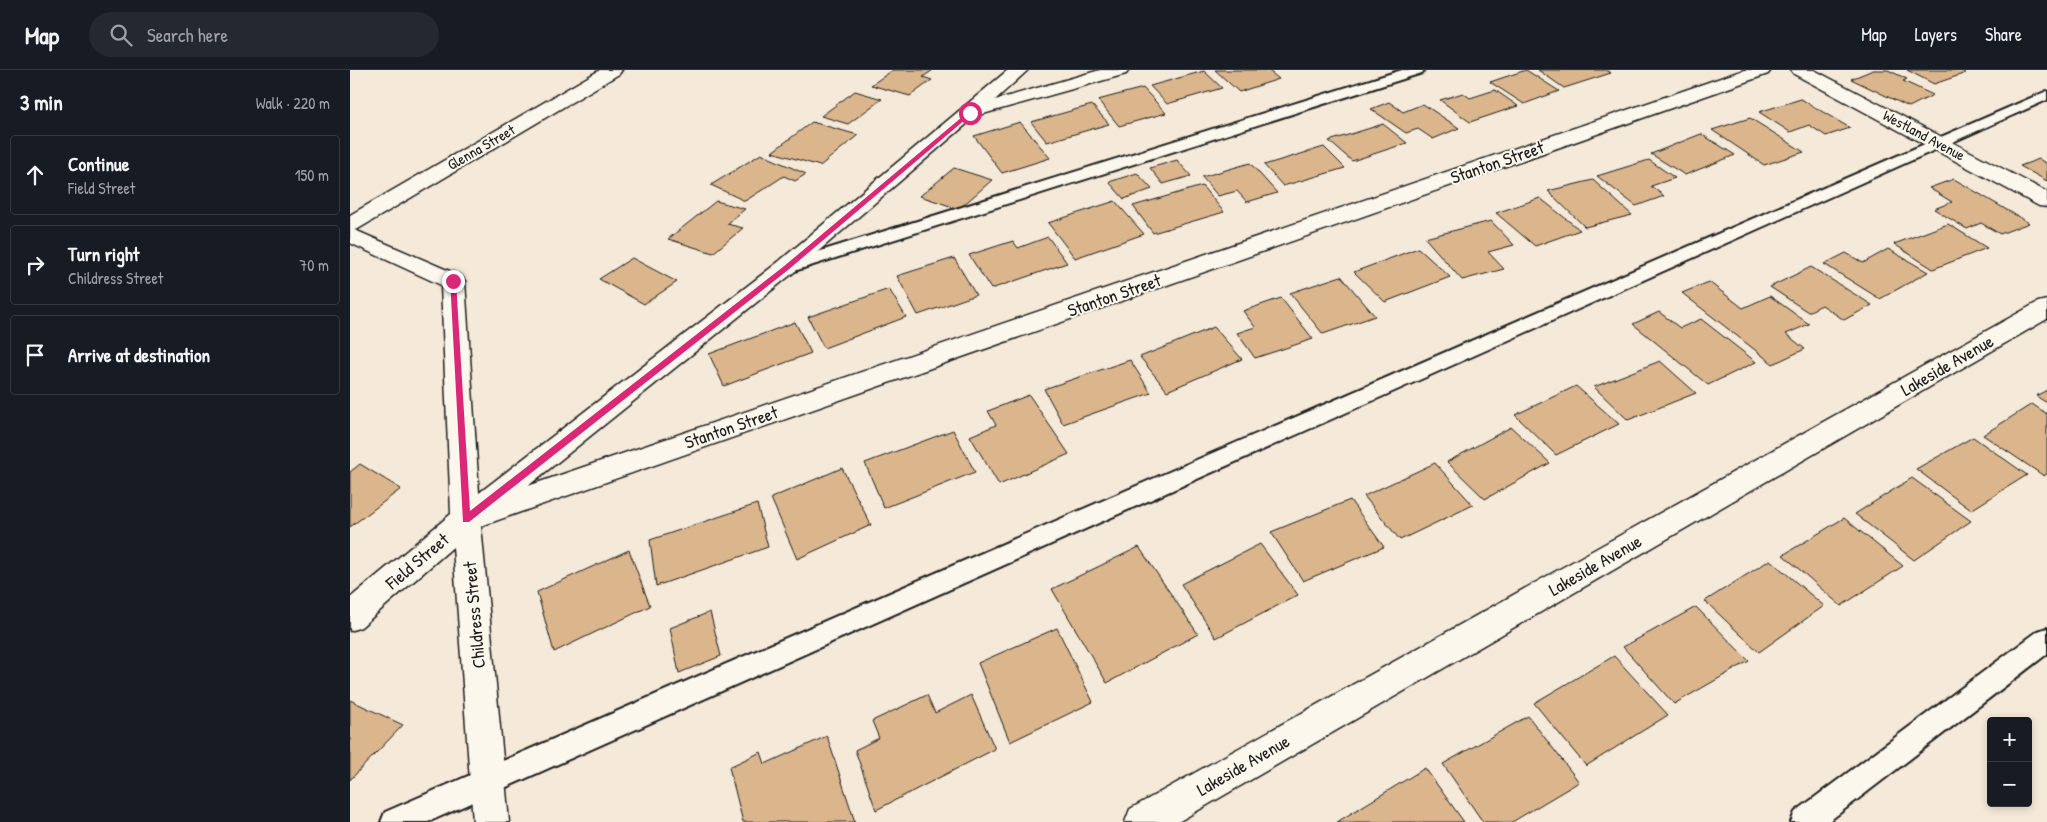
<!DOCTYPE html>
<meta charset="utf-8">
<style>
:root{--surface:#171b24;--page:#242831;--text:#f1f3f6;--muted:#9ea1a6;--line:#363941}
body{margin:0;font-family:"Patrick Hand",sans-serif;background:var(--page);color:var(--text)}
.controls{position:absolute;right:15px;bottom:15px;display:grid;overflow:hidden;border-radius:5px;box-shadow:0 2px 8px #0003}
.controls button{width:45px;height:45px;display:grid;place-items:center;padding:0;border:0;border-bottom:1px solid var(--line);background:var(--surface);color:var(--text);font:25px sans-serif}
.stop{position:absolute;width:15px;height:15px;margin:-11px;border:4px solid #db2777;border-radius:50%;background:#fff}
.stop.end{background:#db2777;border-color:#fff;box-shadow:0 1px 5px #0008}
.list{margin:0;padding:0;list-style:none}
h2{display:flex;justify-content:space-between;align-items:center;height:65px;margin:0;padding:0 20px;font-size:21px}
h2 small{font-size:16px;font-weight:400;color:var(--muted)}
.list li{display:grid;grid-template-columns:32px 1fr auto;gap:15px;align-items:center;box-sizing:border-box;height:80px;margin:0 10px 10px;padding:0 10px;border:1px solid var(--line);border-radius:5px}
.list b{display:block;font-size:19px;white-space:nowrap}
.list p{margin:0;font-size:16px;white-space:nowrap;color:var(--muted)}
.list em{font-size:16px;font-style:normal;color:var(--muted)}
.icon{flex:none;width:28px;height:28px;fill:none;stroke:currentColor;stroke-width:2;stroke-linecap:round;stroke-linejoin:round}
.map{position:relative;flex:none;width:1697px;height:752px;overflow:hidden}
header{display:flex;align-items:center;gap:30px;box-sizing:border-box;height:70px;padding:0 25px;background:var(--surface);border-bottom:1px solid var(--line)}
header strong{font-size:24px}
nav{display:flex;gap:28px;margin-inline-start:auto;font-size:18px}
.search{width:350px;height:45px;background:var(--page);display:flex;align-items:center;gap:12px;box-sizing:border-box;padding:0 18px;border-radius:28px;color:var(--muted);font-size:19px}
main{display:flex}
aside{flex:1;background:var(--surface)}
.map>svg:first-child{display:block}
</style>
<header>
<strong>Map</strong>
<div class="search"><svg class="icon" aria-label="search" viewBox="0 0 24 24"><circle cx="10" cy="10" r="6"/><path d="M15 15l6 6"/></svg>Search here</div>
<nav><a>Map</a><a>Layers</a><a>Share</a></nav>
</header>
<main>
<aside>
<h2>3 min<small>Walk · 220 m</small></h2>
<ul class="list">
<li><svg class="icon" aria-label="ahead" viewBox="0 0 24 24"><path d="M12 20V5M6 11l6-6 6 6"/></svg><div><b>Continue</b><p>Field Street</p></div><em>150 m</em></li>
<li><svg class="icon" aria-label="right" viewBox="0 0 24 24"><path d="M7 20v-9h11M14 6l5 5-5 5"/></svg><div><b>Turn right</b><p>Childress Street</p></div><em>70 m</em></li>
<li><svg class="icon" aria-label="arrive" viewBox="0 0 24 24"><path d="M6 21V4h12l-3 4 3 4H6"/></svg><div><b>Arrive at destination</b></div></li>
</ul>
</aside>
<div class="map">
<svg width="1697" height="752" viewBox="0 0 1697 752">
<rect width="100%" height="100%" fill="#f5ead9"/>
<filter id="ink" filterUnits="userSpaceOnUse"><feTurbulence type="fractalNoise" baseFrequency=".02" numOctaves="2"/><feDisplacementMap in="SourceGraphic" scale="10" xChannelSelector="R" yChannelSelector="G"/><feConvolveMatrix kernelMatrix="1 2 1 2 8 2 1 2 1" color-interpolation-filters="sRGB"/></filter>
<g filter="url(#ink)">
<g fill="#dbb68d" stroke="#1c1c1c">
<polygon points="543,0 583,0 573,7 582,10 560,26 521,15"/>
<polygon points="865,0 918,0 929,9 889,22"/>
<polygon points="1176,0 1209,21 1174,34 1140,12"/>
<polygon points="1188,0 1256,0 1261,3 1214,18"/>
<polygon points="1523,0 1538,0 1557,9 1553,11 1583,25 1559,37 1501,9"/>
<polygon points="1557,0 1609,0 1616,3 1584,14"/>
<polygon points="854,1 872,18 817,34 800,16"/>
<polygon points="793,18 816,43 769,56 748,30"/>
<polygon points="1145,20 1168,36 1120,52 1090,30 1113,23 1120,28"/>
<polygon points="505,21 532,29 498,54 471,46"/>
<polygon points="1451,29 1500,58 1476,66 1459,55 1440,62 1409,42"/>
<polygon points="1039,32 1053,42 1073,34 1109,58 1083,69 1068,59 1056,63 1021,39"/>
<polygon points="742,35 759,54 697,72 681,52"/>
<polygon points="1400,48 1454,82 1414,95 1362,60"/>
<polygon points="462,52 508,65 470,96 422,82"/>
<polygon points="670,52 700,88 652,103 624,66"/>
<polygon points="1033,54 1057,73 1002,91 979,71"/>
<polygon points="1351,64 1385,85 1335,105 1301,84"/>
<polygon points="974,77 995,98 933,116 914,95"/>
<polygon points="411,84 456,104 445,111 434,106 395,131 361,115"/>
<polygon points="1689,89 1697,94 1697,111 1670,96"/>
<polygon points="827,90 841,106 813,114 800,98"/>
<polygon points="1299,90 1325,108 1301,116 1314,126 1286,136 1247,106"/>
<polygon points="900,93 927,123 897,132 887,121 868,126 852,107"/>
<polygon points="604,98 642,110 609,139 570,126"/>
<polygon points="787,103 802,119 774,129 759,112"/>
<polygon points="1604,109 1679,153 1650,164 1631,153 1617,159 1584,139 1602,132 1579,118"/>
<polygon points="1243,110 1282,145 1235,157 1198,121"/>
<polygon points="852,116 874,142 803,163 783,136"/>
<polygon points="1190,128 1230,160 1185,176 1146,143"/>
<polygon points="366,131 395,139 377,154 393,158 363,183 318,169"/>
<polygon points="765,131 794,164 725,188 698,153"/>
<polygon points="1141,151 1164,175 1138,182 1154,199 1112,210 1075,168"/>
<polygon points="1598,154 1637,178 1583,199 1544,174"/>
<polygon points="698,167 717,193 641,219 619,185 663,171 668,178"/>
<polygon points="1068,178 1100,207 1035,232 1004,202"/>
<polygon points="1538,179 1578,202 1530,229 1474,194 1496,183 1513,193"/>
<polygon points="282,188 327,212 294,234 249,209"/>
<polygon points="604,188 626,225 568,245 547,206"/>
<polygon points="1461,197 1522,235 1494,250 1472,235 1458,242 1420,217"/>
<polygon points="991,206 1025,246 973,264 940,223"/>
<polygon points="1359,212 1393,238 1420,226 1459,254 1436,264 1455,279 1423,294 1332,223"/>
<polygon points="539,219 556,247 474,278 458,247"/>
<polygon points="931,228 963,269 905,288 887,263 905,257 893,241"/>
<polygon points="1309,242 1330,258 1351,249 1406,292 1358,315 1283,254"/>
<polygon points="445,252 461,283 374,316 359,284"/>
<polygon points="864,257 892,289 817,321 790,287"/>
<polygon points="780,290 801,323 713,354 694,319"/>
<polygon points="1310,291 1346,323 1278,350 1244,317"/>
<polygon points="1226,316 1269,354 1206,385 1165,345"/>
<polygon points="1697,320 1697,333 1686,326"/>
<polygon points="679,325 719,384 649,415 620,366 646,355 638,341"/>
<polygon points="1682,334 1697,344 1697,404 1694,406 1633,365"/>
<polygon points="1161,357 1200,393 1135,429 1097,392"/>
<polygon points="603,360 625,402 534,438 515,393"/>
<polygon points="1623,367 1677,405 1621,440 1566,399"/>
<polygon points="1085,393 1123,435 1050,470 1014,426"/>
<polygon points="10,394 51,419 0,457 0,402"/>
<polygon points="492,398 521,455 447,489 421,428"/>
<polygon points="1562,408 1621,451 1564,490 1505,444"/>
<polygon points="1000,430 1034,477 953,511 921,462"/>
<polygon points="407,434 418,477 306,516 300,470"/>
<polygon points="1494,448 1553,496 1491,536 1433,485"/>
<polygon points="910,474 948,525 866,568 831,514"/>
<polygon points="789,477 848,564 757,613 702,519"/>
<polygon points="279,480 300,536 204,582 187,522"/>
<polygon points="1420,490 1474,536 1409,582 1355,531"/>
<polygon points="1346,537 1399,591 1324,634 1273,577"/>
<polygon points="360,542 371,586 329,603 320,558"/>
<polygon points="707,558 743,632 660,672 628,593"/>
<polygon points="1264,586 1318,645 1236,696 1184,633"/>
<polygon points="577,625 585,643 621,625 645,679 526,740 505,680 529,668 522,651"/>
<polygon points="0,630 53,655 0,710"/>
<polygon points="1178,646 1229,712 1162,752 1133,752 1093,694"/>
<polygon points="477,666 505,752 393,752 379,697 411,682 415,694"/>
<polygon points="1075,698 1114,752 987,752"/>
</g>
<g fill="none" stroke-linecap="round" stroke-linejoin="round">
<g stroke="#1c1c1c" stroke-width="4">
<g id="service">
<polygon points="1052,0 1074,0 1072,3 441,202 435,204 429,202 426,198 429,194"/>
<polygon points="1697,21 1697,30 78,752 31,752 35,742"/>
<polygon points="1697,558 1697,584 1478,752 1441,752 1445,742 1688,561"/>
</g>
</g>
<g stroke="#1c1c1c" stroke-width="3">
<g id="minor">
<polygon points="658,0 678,0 645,30 750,0 779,0 776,4 626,46 443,203 178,416 1394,0 1421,0 1418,4 131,456 159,752 123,752 103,477 11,557 0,561 0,528 101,444 91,215 0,173 0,158 111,206 115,211 129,423 427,193"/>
<polygon points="1441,0 1464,0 1697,122 1697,137 1689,136 1444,4"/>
<polygon points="1697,230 1697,249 828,752 775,752 780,739 1688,232"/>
</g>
</g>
<g stroke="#1c1c1c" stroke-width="3">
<polygon id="secondary" points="250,0 272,0 269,4 8,159 0,161 0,145"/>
</g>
<use href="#service" fill="#fbf7ec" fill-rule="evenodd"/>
<use href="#minor" fill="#fbf7ec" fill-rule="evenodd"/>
<use href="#secondary" fill="#fbf7ec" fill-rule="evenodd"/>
</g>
</g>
<polygon fill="#db2777" points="618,42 623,43 438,200 119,452 113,452 100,209 106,211 120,441 433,197"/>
<g text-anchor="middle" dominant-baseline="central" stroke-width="4" stroke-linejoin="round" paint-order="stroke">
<g font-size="15" fill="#1c1c1c" stroke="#fbf7ec">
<text transform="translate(1574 65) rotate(28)">Westland Avenue</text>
<text transform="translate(131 77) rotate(-30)">Glenna Street</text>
</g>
<g font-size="18" fill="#1c1c1c" stroke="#fbf7ec">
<text transform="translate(1147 92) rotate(-19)">Stanton Street</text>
<text transform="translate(764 225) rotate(-19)">Stanton Street</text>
<text transform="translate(1597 295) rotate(-30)">Lakeside Avenue</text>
<text transform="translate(381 357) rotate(-19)">Stanton Street</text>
<text transform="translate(67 491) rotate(-40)">Field Street</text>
<text transform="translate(1245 495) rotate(-30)">Lakeside Avenue</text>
<text transform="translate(124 545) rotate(-95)">Childress Street</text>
<text transform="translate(893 695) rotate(-30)">Lakeside Avenue</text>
</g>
</g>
</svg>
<div class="controls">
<button>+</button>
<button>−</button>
</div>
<div class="stop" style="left:620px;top:43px"></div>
<div class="stop end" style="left:103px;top:211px"></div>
</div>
</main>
